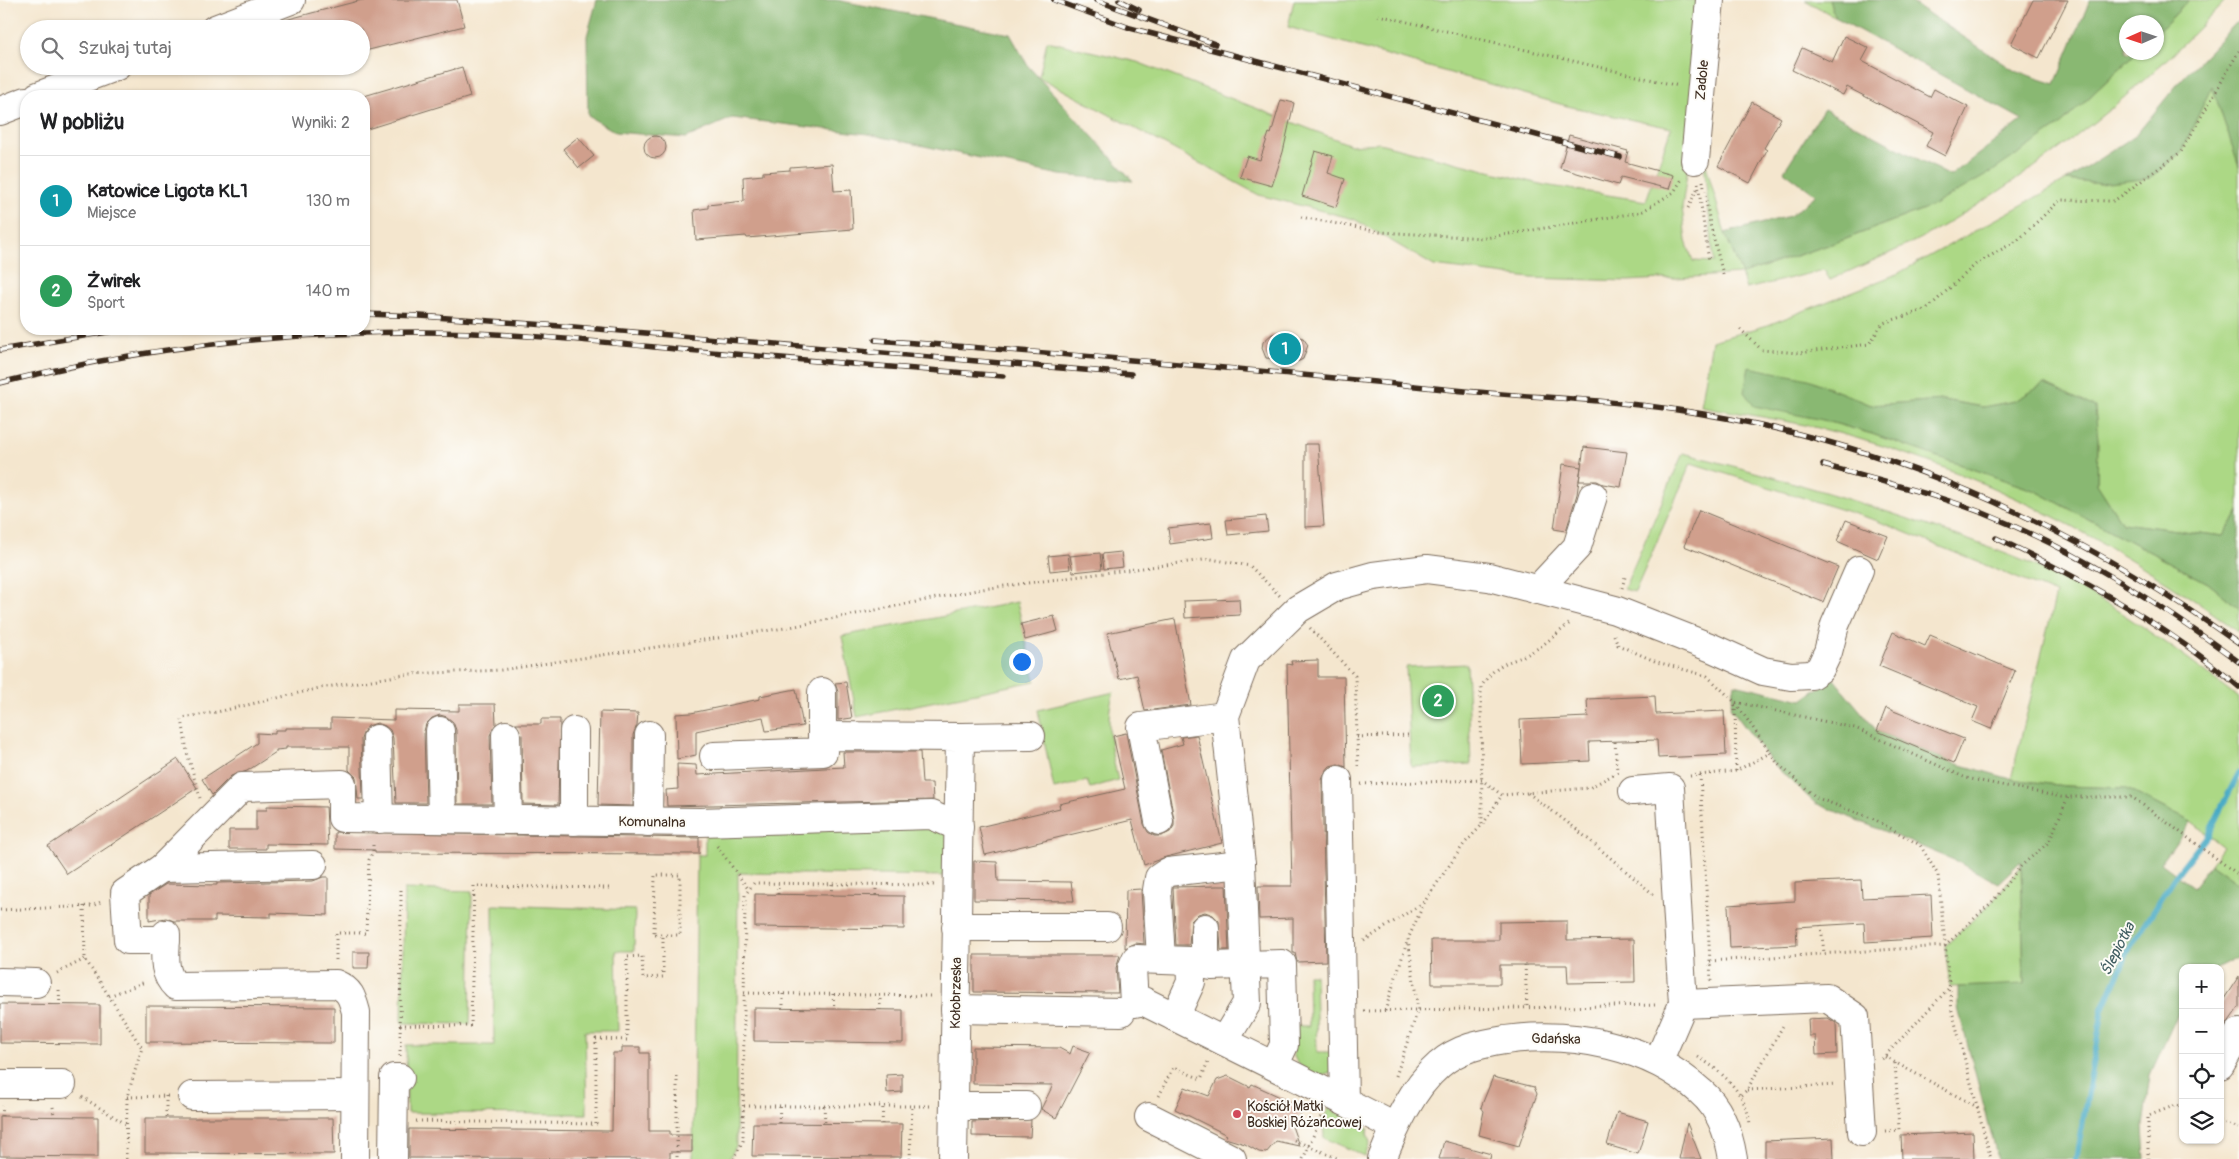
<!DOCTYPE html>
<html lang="pl">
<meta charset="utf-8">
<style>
:root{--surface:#fff;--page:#f2f2f2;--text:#202124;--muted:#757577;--line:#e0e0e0;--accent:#7c3aed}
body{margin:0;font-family:Pangolin,sans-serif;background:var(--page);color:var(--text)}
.controls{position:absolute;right:15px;bottom:15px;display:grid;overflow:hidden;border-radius:10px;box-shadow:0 1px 4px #0004}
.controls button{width:45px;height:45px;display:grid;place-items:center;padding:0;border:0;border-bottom:1px solid var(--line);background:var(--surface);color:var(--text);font:25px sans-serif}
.compass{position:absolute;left:2119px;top:15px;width:45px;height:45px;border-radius:50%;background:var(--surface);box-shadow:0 1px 4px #0004;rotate:267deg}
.you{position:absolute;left:1021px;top:661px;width:18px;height:18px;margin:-12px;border:4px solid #fff;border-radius:50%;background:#1a73e8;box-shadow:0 0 0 8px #1a73e833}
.badge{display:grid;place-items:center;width:32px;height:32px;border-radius:50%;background:var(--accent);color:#fff;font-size:16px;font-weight:700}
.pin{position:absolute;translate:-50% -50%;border:2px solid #fff;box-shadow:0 1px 5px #0006}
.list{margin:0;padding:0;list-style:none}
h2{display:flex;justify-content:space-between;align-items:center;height:65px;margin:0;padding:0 20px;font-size:21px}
h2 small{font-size:16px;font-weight:400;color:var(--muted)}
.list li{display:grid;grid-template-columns:32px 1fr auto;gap:15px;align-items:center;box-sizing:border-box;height:90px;padding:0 20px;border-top:1px solid var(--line)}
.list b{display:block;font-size:19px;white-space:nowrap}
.list p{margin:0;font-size:16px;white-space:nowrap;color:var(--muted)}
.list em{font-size:16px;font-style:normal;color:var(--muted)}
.icon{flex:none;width:28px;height:28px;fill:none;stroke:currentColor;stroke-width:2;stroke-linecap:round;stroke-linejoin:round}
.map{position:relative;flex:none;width:2239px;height:1159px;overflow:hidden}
.search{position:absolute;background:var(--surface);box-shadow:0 1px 4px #0004;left:20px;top:20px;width:350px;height:55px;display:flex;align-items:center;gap:12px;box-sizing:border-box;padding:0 18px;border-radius:28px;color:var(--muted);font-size:19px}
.panel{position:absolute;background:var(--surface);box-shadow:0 1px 4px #0004;left:20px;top:90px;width:350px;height:245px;border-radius:20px}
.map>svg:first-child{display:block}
</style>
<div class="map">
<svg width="2239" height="1159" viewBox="0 0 2239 1159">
<rect width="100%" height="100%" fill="#fdfcf7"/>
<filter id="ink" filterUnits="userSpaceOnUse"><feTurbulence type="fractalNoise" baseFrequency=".02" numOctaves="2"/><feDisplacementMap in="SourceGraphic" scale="10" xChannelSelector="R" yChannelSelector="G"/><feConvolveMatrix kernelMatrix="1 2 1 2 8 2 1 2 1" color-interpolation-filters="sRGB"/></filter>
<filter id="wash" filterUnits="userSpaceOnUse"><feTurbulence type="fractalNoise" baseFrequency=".0096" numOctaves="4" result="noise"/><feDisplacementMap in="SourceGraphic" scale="20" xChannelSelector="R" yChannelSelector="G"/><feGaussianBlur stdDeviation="1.12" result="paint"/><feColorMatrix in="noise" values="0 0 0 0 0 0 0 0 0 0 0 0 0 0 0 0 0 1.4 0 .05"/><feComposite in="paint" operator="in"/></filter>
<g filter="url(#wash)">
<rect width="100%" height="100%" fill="#f4e6ce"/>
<g fill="#acd885" stroke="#748152">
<path d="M1294 0H1703L1690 153 1682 207 1686 241 1693 261 1714 262 1703 154 1725 233 1742 274 1846 239 1934 205 2059 126 2136 53 2156 52 2157 33 2189 0H2226C2143 89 2045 167 1939 228 1905 248 1866 263 1830 280L1824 270 1746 289 1741 274 1628 281 1531 278 1434 266 1354 219 1259 195 1039 77 1047 41 1137 62 1351 145 1379 143 1544 185 1646 201 1671 128 1567 106 1288 27Z"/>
<polygon points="1805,0 1829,0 1835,17"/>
<path d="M2212 85 2239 166V512L2223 536 2122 523 2097 484 2098 440 2045 384 2015 401 1983 407 1943 400 1871 405 1808 379 1823 420 1872 434 2036 491 2208 583 2239 608V632C2116 541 1975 468 1827 430 1786 420 1743 414 1701 406L1712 341 1768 325 1897 274 2067 180 2100 184 2181 152Z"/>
<path d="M1683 453C1769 475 1854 499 1937 529 1972 541 2006 553 2040 568 2112 601 2176 650 2239 698V884L2211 864 2223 847 2191 822 2125 788 2065 786 2011 779 2056 594 1875 520 1691 463 1635 592 1624 589Z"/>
<polygon points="1017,602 1035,681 857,717 842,636"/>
<polygon points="1467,664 1471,764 1411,767 1406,667"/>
<path d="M1114 692C1104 720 1111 752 1118 780L1090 788 1087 781 1054 789 1038 710Z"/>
<polygon points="930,821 948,832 947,876 738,873 736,1146 729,1159 693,1159 697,855 705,855 705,833"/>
<polygon points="2021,866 2024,985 1950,987 1945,946 1992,902"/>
<polygon points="404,889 472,891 470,1024 402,1023"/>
<polygon points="493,905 635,910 634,951 616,951 618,1031 585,1031 587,1114 407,1113 406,1045 494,1045"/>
<path d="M1308 975H1315L1317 1052H1333L1331 1073 1319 1077C1289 1062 1293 1058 1292 1026H1309Z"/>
<polygon points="1329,1108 1369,1129 1367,1134 1370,1143 1365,1156 1324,1138 1323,1119"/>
</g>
<g fill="#89b872" stroke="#627148">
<polygon points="597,0 836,0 1010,34 1028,66 1133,181 1060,175 868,134 732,118 686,138 616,132 588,116 587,36"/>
<polygon points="1829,0 1908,0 2015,71 2055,84 2090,0 2189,0 2157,33 2156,22 2126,22 2126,52 2136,53 2059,126 1990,173 1934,205 1846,239 1742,274 1725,233 1790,216 1816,195 1784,171 1824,109 1950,176 2023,120 1835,17"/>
<polygon points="2239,20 2239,166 2212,86 2181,152 2151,178 2100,184 2067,180 2136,135 2180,81"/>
<polygon points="1749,367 1808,379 1871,405 1943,400 1983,407 2015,401 2044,384 2095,407 2098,440 2097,484 2122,523 2223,536 2239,512 2239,608 2208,583 2036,491 1872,434 1823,420 1754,406 1744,392"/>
<polygon points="1833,678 1877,731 1954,763 2011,779 2065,786 2125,788 2191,822 2161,863 2193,887 2211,864 2239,884 2239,957 2218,968 2183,968 2183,1002 2150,1075 2143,1126 2145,1159 1998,1159 1958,1008 1958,987 2024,984 2021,861 1998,883 1954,860 1815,803 1773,764 1730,707 1735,684 1802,700"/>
</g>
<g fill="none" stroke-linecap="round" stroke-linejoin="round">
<polyline stroke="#44a9c4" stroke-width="6" points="2076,1159 2103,1009 2129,949 2174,878 2207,836 2239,773"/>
</g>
<g id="blocks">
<g fill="#d09f8c">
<polygon points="362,0 457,0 464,26 361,52 361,29 273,29 272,24 281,21"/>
<polygon points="2033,0 2068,0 2039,58 2011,44"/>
<polygon points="1844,36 1869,48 1862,61 1930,97 1934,89 1968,107 1945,156 1926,146 1933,132 1847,87 1843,95 1792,70 1802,48 1832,62"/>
<polygon points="462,67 470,97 364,130 364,96"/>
<polygon points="1281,100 1294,103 1283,152 1272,186 1240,177 1247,156 1260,160 1269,133 1271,134"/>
<polygon points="1752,102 1781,118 1764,148 1767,150 1750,183 1718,166"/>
<polygon points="1569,135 1628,151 1625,162 1673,175 1669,189 1621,177 1618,185 1560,168"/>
<circle cx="655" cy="147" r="11"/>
<polygon points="578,137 594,156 579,168 563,149"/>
<polygon points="1315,151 1333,156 1328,173 1345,179 1336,207 1302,196"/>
<polygon points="832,164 834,191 851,190 853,229 747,238 746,236 696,240 694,210 708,208 708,205 744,201 743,177 763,175 763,172 790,170 790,167"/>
<polygon points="1272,334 1303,338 1308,345 1303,359 1299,361 1266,358 1262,348 1263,342"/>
<polygon points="1305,444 1318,444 1324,526 1305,527"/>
<polygon points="1584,447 1627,452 1621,487 1603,484 1597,481 1579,481"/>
<polygon points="1563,464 1581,467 1577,494 1566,531 1554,529"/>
<polygon points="1699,510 1838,567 1823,602 1684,546"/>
<polygon points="1266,516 1268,531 1228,535 1226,520"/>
<polygon points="1846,520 1888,536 1878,559 1837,541"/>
<polygon points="1211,523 1213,538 1170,544 1168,528"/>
<polygon points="1121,552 1123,567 1104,569 1102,554"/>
<polygon points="1100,553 1102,569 1073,572 1070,556"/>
<polygon points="1068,554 1070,569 1050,571 1048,556"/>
<polygon points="1239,599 1240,615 1185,618 1184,601"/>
<polygon points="1054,616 1058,631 1025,640 1021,624"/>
<polygon points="1175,619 1191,705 1145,711 1137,675 1119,679 1107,633"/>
<polygon points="1893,632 1925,646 1930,635 2015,671 1991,729 1972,721 1978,707 1879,666"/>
<polygon points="1318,660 1318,677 1344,677 1346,767 1338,764 1330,766 1325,772 1322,780 1326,961 1297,962 1295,953 1293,953 1293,918 1259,919 1258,886 1292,886 1287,664 1292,665 1291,661"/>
<polygon points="846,682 852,718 838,720 838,692 835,683"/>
<polygon points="796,689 803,726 766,731 763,717 696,731 696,755 677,759 676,714 691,713 760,699 760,696"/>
<polygon points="1655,696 1656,714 1724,711 1726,755 1658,758 1657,740 1589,742 1590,761 1522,764 1520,720 1588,717 1587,699"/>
<polygon points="459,704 495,704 496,724 490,735 492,804 457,804 456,730 453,722 447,717 440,715 432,718 426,724 424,731 426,803 396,803 393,738 390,730 385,726 377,723 368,726 364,731 361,739 363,799 358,799 356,777 349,770 349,747 286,747 286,749 276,750 276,752 247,771 231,776 212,795 202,779 257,743 257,733 275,734 275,730 285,730 285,728 331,728 331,718 394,720 394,710 459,711"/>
<polygon points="1886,708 1964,739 1954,763 1877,731"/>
<polygon points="600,712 638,713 637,725 633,735 633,806 598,805"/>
<polygon points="541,719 560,719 558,805 523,804 522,735 516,724 541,724"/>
<polygon points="1126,733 1144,824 1148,832 1154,836 1161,836 1170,832 1174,826 1174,819 1161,750 1183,744 1181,737 1197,735 1222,843 1166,857 1144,865 1132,820 985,855 979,827 1060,808 1059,804 1125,789 1113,736"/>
<polygon points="843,752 920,752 922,783 932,783 933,800 667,806 666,790 678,789 677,764 696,765 697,775 844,767"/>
<polygon points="178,759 197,788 67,874 48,846"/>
<polygon points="267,806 326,807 328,845 266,844 266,849 229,849 229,830 256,830 256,810 267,810"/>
<polygon points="335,832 699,838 699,854 375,853 375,850 335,849"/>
<polygon points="974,861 997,862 998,881 1071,882 1074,901 974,900"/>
<polygon points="323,877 328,877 328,915 271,913 271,917 215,916 215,921 174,921 166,918 149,921 149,895 166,884 217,885 217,883 313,881"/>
<polygon points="1861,880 1862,898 1931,895 1933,938 1865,942 1864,923 1796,927 1797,945 1730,948 1728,905 1795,901 1795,883"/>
<polygon points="1217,886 1226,886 1229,950 1221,950 1219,921 1213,915 1205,912 1198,914 1191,921 1189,945 1176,945 1173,887"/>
<polygon points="1141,889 1144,944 1136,943 1125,948 1126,890"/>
<polygon points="755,894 904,896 904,929 755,927"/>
<polygon points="1567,921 1567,940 1634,939 1635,982 1568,983 1567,965 1500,965 1500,984 1432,984 1431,940 1499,940 1499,922"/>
<polygon points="353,952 369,952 368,968 353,968"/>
<polygon points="974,955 1120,955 1116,968 1118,993 974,992"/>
<polygon points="2239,976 2239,1007 2220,1034 2220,1005"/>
<polygon points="0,1004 100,1005 100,1044 0,1043"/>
<polygon points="146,1006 334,1007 334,1043 146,1042"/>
<polygon points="754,1008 903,1010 903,1043 754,1041"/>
<polygon points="1828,1018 1836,1023 1837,1054 1816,1055 1815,1036 1809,1036 1808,1019"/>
<polygon points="1073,1046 1090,1052 1056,1118 1041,1109 1053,1085 973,1084 973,1047 1059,1048 1070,1054"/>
<polygon points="622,1047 640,1047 640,1053 649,1053 649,1131 670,1131 670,1135 692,1135 692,1152 670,1152 670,1159 409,1158 409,1129 612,1131 613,1053 622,1053"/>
<polygon points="902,1074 902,1092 887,1093 886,1075"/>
<polygon points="1228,1076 1250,1087 1252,1084 1304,1108 1292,1126 1299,1146 1276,1141 1266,1153 1259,1152 1245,1144 1225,1138 1227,1135 1175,1109 1185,1087 1209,1096 1217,1080"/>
<polygon points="1493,1077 1534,1087 1537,1094 1519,1146 1479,1135 1484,1111 1481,1107"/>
<polygon points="1617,1112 1648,1121 1638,1154 1607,1145"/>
<polygon points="0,1116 98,1117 98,1157 0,1156"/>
<polygon points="145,1118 333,1118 334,1154 145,1153"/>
<polygon points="1031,1120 1030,1137 972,1136 972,1122"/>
<polygon points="753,1123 902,1124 901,1157 752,1156"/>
<polygon points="1687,1123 1701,1159 1679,1159"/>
<polygon points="1973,1132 1974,1159 1902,1159 1901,1135"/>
<polygon points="1833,1138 1834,1159 1765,1159 1765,1141"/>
<polygon points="1444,1141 1491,1154 1490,1159 1439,1159"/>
</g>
</g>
</g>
<g filter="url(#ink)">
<use href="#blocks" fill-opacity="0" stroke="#7c6c5c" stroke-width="1"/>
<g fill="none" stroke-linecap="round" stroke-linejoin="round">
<g stroke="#7c6c5c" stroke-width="30">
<g id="minor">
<polyline points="215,29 291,0"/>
<polyline points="38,96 117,66"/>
<polyline points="0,111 26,101"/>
<polyline points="1695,160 1710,0"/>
<polyline points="1537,590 1577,547 1593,496"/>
<polyline points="822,692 822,736"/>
<polyline points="440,731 442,819"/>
<polyline points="506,735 508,820"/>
<polyline points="960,737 1031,736"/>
<polyline points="377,739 379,819"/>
<polyline points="714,756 823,752 822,736 960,737 953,1159"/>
<polyline points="1338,780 1344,1101 1395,1127"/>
<polyline points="1633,791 1670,788 1683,1004 1658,1062"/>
<polyline points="574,821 574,731"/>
<polyline points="1159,821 1141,727 1225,716"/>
<polyline points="648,822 649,735"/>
<polyline points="313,865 162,868 242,787 342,784 342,818 700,822 931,815 959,827"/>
<polyline points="162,868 125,893 128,940 166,940"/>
<polyline points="956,927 1107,927"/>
<polyline points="1205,928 1205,965"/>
<path d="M166 934C166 952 161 972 176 986L336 984C350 990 352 997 356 1012L355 1159"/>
<polyline points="1161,959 1157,890 1159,878 1168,872 1241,864"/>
<polyline points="0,982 36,983"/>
<polyline points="1683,1004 1827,998 1855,1017 1862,1132"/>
<polyline points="955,1009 1121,1012"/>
<polyline points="1175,1017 1191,982 1190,961"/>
<polyline points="1224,1041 1247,1003 1241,864 1225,716 1246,660 1298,609 1337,586 1373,576 1427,569 1489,577 1615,610 1712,648 1763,671 1791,676 1811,675 1820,669 1828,652 1835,625 1859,570"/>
<polyline points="2220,1065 2239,1033"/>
<polyline points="1274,1066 1284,1045 1282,964 1211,966 1190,961 1136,959 1132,968 1134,1003 1143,1001 1344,1101"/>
<polyline points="0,1084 62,1084"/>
<polyline points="192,1096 355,1095"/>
<polyline points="954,1106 1026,1106"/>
<polyline points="1149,1117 1232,1159"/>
<polyline points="393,1159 394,1078 400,1078"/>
<path d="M1382 1159C1395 1127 1412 1088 1439 1065 1458 1048 1481 1044 1505 1040 1572 1031 1650 1045 1701 1092 1721 1109 1729 1134 1733 1159"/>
</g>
</g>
<g stroke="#7c6c5c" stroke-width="3" stroke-dasharray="1 4" stroke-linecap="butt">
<polyline points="1378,15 1679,86"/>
<polyline points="1703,181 1710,224 1724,278"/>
<polyline points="1698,183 1709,262"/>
<polyline points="1688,208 1698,187"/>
<polyline points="1301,217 1380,232 1485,238 1641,212 1674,192 1682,179"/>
<polyline points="1740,329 1762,350 1799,353 1869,344 1883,323 1927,309 1976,264 2018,240 2060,200 2114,201 2181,152 2239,51"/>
<polyline points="1622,588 1625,577"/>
<polyline points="1310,628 1355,676 1358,766"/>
<polyline points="1614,635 1618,645 1657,662 1707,676 1735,702 1778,764 1817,798 1874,819 1920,845 1938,875 1952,1011 1991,1159"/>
<polyline points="1357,737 1410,735"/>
<polyline points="1615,742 1617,771"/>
<polyline points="1736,771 1735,702 1855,728 1966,778 2061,797 2132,797 2239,875"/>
<polyline points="1700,775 1711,981"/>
<polyline points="1690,776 1736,771 1770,753"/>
<polyline points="1361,784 1482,780 1502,795 1589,788 1620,771"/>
<polyline points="1528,793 1575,828 1653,894"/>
<polyline points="200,798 187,752 182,718 217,712 320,688 410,674 501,670 785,628 982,589 1211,559 1250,566 1280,596"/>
<polyline points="1483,824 1502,795"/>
<polyline points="717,846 749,890"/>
<polyline points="778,894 778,884"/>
<polyline points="831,895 832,884"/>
<polyline points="876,895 876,885"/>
<polyline points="84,906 85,959 109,996"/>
<polyline points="0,910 92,906 103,901"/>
<polyline points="1821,925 1824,953"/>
<polyline points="1364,941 1424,902"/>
<polyline points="336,960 336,933 366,933 369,860 373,851 373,842"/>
<polyline points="1710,961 1945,946 1992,902 2021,866 2049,842 2068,797"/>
<polyline points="1525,965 1527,1007"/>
<polyline points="57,973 85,959"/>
<polyline points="59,990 60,1005"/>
<polyline points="744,993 932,996"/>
<polyline points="783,994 783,1009"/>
<polyline points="833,994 834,1009"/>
<polyline points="880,1010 880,995"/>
<polyline points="1364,1011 1658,1005"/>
<polyline points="1385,1011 1407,942"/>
<polyline points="400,1025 471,1026 474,886 610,888"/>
<polyline points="400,1056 401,889"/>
<path d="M1698 1057C1723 1072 1746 1093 1750 1124"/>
<polyline points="1885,1057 1979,1108"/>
<polyline points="1882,1059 1950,987"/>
<polyline points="677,1076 677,1159"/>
<path d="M1396 1076 1418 1010 1408 939 1425 901 1464 844 1482 825 1481 687C1501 656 1510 666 1535 650 1548 642 1559 632 1570 623"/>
<polyline points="1747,1090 1836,1085"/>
<polyline points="1741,1095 1747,1090 1784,1024"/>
<polyline points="166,1096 166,1118"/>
<polyline points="1159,1096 1173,1067 1201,1079 1209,1059"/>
<polyline points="82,1097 126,1124"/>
<polyline points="127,1097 168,1096"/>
<polyline points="744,1106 931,1106"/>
<polyline points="824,1106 825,1123"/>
<polyline points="53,1107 54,1116"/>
<polyline points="2,1116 3,1106"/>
<polyline points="416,1121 596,1124 596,1039 627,1040 627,957 642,956 643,978 663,977 663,935 654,935 655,875 680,875 680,935 663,935"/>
<polyline points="2220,1121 2239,1128"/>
<polyline points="779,1123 780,1106"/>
<polyline points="882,1124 883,1106"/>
<polyline points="1885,1131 1899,1130 1895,1062"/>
<polyline points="1294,1140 1339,1159"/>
<polyline points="126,1159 127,1097 142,1048 109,996 145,982"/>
<polyline points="734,1159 743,1141 745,895 754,883 935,885"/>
<polyline points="910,1159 912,1106"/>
<polyline points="1303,1159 1322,1116"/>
<polyline points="2148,1159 2148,1116 2176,1105 2183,1107"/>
</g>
<use href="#minor" stroke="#fff" stroke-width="28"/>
<g stroke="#3b2a1e" stroke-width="5.5">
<g id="rail">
<polyline points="1054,0 1130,28 1620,157"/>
<polyline points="1096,0 1215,44"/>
<polyline points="1119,0 1139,10"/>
<polyline points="364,314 420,316 574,327 1131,374"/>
<path d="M875 340C1065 354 1255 369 1444 389 1519 397 1596 398 1671 409 1884 439 2065 520 2239 644"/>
<polyline points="0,350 125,329"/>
<path d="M0 383C138 348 279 332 422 332 506 332 591 341 675 349 784 359 894 367 1003 376"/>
<path d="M1823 465C1876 480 1931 493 1983 513 2076 550 2159 603 2239 662"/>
<path d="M1996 538C2082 579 2166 624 2239 687"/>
</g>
</g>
<use href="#rail" stroke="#fdfcf7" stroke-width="4" stroke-dasharray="11" stroke-linecap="butt"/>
</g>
</g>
<circle fill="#d1495b" stroke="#fdfcf7" stroke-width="2" cx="1237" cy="1114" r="5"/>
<g text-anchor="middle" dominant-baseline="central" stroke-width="4" stroke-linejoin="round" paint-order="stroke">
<g font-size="14" fill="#3b2a1e" stroke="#fdfcf7">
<text transform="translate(1702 80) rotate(-85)">Zadole</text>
<text transform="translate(652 822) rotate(1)">Komunalna</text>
<text transform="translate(956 993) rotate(-89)">Kołobrzeska</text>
<text transform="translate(1556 1039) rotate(1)">Gdańska</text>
</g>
<g font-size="14" fill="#3b2a1e" stroke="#fdfcf7" text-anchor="start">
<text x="1247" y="1106">Kościół Matki<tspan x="1247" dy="16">Boskiej Różańcowej</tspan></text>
</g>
<g font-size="15" font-style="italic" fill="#3f5d60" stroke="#fdfcf7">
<text transform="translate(2118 949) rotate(-63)">Ślepiotka</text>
</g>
</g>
</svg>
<div class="controls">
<button>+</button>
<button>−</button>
<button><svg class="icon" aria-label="locate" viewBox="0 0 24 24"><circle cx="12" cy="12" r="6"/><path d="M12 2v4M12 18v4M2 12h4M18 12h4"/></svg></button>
<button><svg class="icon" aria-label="layers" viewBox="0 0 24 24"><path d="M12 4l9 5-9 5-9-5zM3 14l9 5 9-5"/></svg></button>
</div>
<svg class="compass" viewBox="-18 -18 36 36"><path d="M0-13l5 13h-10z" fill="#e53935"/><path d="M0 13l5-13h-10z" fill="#757577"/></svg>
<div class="you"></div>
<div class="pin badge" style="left:1285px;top:349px;background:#0f9aa8">1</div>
<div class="pin badge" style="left:1438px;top:701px;background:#2e9e5b">2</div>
<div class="search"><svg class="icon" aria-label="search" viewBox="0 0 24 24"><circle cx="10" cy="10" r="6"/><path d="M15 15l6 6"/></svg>Szukaj tutaj</div>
<section class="panel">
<h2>W pobliżu<small>Wyniki: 2</small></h2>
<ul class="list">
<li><span class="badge" style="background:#0f9aa8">1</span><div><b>Katowice Ligota KL1</b><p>Miejsce</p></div><em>130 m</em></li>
<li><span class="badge" style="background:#2e9e5b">2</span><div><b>Żwirek</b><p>Sport</p></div><em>140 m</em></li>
</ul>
</section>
</div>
